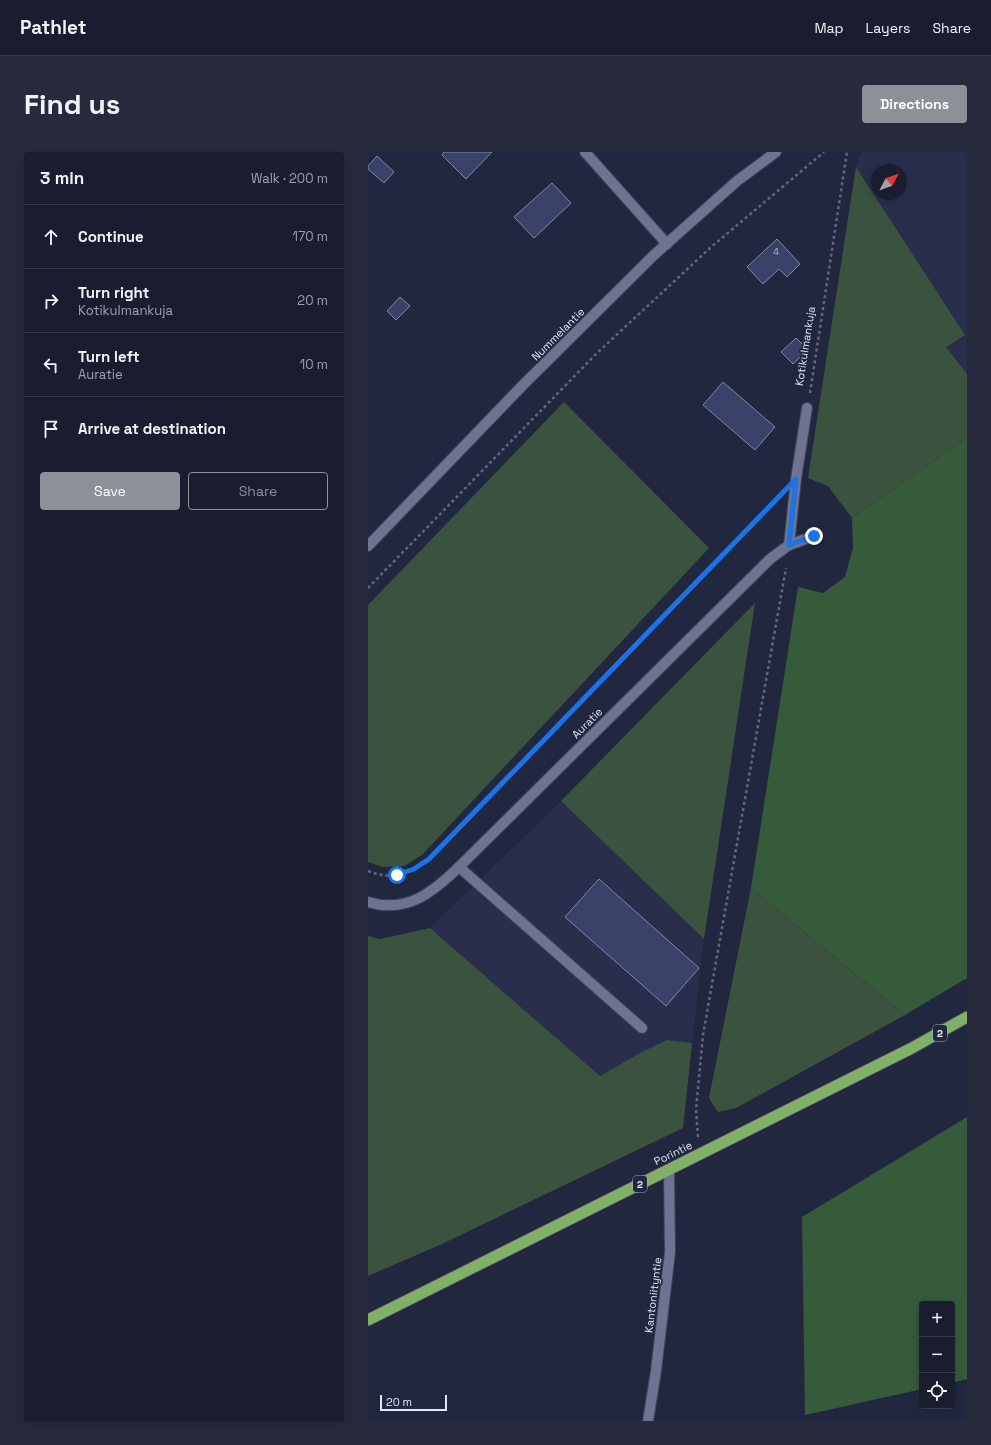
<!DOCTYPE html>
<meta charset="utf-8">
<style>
:root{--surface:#1a1d30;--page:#272a3c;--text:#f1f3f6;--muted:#9fa2ab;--line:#383b4c;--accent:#8c9099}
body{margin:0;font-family:"Space Grotesk",sans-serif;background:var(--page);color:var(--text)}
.controls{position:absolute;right:12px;bottom:12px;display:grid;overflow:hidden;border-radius:4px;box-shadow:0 2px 10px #0003}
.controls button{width:36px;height:36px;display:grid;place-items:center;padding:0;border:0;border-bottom:1px solid var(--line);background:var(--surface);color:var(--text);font:20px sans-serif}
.compass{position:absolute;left:503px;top:12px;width:36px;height:36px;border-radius:50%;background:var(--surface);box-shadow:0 2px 10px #0003;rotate:49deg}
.scale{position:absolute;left:12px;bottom:10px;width:67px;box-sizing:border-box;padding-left:4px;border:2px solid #e3e6f7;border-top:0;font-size:11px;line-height:14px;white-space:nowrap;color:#e3e6f7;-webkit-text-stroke:3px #222740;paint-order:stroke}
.stop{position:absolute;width:12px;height:12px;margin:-9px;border:3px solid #1a73e8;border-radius:50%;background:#fff}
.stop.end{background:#1a73e8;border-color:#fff;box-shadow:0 1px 4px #0008}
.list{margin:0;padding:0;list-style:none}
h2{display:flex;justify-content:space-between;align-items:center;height:52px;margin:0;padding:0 16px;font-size:17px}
h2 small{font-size:13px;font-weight:400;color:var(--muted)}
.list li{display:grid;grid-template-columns:26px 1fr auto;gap:12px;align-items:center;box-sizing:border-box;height:64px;padding:0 16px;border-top:1px solid var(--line)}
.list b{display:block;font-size:15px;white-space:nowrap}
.list p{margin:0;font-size:13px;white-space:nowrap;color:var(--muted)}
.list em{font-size:13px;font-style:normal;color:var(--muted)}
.actions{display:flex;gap:8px;padding:12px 16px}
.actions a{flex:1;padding:9px 0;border:1px solid var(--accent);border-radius:4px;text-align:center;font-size:14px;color:var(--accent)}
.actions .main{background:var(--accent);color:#fff}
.icon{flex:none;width:22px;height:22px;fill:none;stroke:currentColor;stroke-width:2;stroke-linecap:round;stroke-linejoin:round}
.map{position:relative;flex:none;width:599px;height:1269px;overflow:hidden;border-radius:4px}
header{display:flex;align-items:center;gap:24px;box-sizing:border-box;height:56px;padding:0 20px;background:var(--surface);border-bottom:1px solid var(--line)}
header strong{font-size:19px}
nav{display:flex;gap:22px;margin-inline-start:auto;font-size:14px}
.intro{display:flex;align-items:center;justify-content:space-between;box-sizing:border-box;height:96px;padding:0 24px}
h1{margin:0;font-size:28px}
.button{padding:10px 18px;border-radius:4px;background:var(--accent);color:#fff;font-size:14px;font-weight:700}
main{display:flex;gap:24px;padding:0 24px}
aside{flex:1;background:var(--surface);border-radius:4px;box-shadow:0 2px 10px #0003}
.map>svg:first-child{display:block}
</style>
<header>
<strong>Pathlet</strong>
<nav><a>Map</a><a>Layers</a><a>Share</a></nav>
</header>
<div class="intro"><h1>Find us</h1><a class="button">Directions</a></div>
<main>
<aside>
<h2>3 min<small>Walk · 200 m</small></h2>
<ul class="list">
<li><svg class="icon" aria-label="ahead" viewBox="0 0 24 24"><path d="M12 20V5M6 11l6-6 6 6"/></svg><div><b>Continue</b></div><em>170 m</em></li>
<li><svg class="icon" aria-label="right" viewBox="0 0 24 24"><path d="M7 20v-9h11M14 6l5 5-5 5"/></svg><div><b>Turn right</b><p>Kotikulmankuja</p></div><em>20 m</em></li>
<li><svg class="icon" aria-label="left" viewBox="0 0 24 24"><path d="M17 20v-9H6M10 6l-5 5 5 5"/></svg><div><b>Turn left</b><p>Auratie</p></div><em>10 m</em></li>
<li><svg class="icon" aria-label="arrive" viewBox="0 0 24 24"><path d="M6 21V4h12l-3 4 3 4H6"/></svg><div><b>Arrive at destination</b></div></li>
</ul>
<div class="actions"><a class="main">Save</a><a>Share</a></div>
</aside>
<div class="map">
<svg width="599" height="1269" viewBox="0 0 599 1269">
<rect width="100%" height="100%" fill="#222740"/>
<g fill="#292e4d" fill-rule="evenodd">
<path d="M493 0H599V222L578 195 597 183 488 15ZM509 18H533V42H509Z"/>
<polygon points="193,649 336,787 324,891 299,888 272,901 232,924 62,776"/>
</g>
<g fill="#3b523e">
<polygon points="488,15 597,183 578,195 599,222 599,286 484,366 460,334 440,326"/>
<polygon points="196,250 341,396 54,703 36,714 15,715 0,710 0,453"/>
<polygon points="387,451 336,787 193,649"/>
<polygon points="383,736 537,863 368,956 350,960 341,946"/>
<polygon points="62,776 232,924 272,901 299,888 324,891 315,976 74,1092 0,1124 0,784 12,787"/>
</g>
<g fill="#365b3b">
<polygon points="599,286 599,826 537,863 383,736 430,435 455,441 477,425 485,396 484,366"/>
<polygon points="599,965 599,1227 584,1231 584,1152 554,1152 554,1237 437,1263 434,1065"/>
</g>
<g fill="#3b4269" stroke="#8188a6">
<polygon points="76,0 124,0 98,27 74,3"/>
<polygon points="9,4 26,20 16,31 0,17 0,14"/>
<polygon points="184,31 203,51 166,86 146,65"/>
<polygon points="409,87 432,112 419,125 411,117 395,132 379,115"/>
<polygon points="32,145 42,154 28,168 19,159"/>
<polygon points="428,186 440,198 425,212 413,200"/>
<polygon points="355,230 407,275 387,298 335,253"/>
<polygon points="231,727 331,816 298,854 197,765"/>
</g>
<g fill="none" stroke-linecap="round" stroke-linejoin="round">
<g stroke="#404358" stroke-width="12">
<g id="service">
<polyline points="421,393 428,327 439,256"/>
<polyline points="91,715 274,876"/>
</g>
</g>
<g stroke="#404358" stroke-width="12">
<g id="minor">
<polyline points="217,0 299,92"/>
<path d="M0 750C39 762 65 740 91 715L402 407 421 393 446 384"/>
<polyline points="280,1269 288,1219 302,1100 301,1018"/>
</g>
</g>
<g stroke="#404358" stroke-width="12">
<polyline id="tertiary" points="0,394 154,234 286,103 369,29 408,0"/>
</g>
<g stroke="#404358" stroke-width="13">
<polyline id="trunk" points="0,1168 544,896 599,865"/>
</g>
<g stroke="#63677e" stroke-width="2.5" stroke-dasharray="3 3" stroke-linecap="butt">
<polyline points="442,241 479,0"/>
<polyline points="0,436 228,202 342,96 456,0"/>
<path d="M0 719C25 729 40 721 61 707L409 346"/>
<polyline points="330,985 328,958 335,883 418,416"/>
</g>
<use href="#service" stroke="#6d7391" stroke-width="10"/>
<use href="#minor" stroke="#6d7391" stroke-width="10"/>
<use href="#tertiary" stroke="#6d7391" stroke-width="10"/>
<use href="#trunk" stroke="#82b068" stroke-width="11"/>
</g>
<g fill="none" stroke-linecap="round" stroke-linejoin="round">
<polyline stroke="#1a73e8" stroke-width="5" points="29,723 46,717 61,707 428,327 421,393 446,384"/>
</g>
<g text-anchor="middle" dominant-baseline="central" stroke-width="3.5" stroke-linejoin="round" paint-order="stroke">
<g font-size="9" fill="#b9bdd4">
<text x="408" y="100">4</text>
</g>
<g fill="#222740" stroke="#a9adc0" stroke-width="1">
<rect x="565" y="873" width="14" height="16" rx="3"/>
<rect x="265" y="1024" width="14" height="16" rx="3"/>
</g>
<g font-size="10" font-weight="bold" fill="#e3e6f7">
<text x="572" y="881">2</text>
<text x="272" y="1032">2</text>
</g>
<g font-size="11" fill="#e3e6f7" stroke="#222740">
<text transform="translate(190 182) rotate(-45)">Nummelantie</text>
<text transform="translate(437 194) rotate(-81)">Kotikulmankuja</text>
<text transform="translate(219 571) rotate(-45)">Auratie</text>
<text transform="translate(305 1001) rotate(-26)">Porintie</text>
<text transform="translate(285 1143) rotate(-83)">Kantoniityntie</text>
</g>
</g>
</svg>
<div class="controls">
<button>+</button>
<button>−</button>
<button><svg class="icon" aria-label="locate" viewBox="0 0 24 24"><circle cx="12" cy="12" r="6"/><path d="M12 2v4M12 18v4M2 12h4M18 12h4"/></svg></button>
</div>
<svg class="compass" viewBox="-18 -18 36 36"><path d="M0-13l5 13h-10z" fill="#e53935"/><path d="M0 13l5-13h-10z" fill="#9fa2ab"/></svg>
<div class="scale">20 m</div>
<div class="stop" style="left:29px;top:723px"></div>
<div class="stop end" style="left:446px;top:384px"></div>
</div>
</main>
